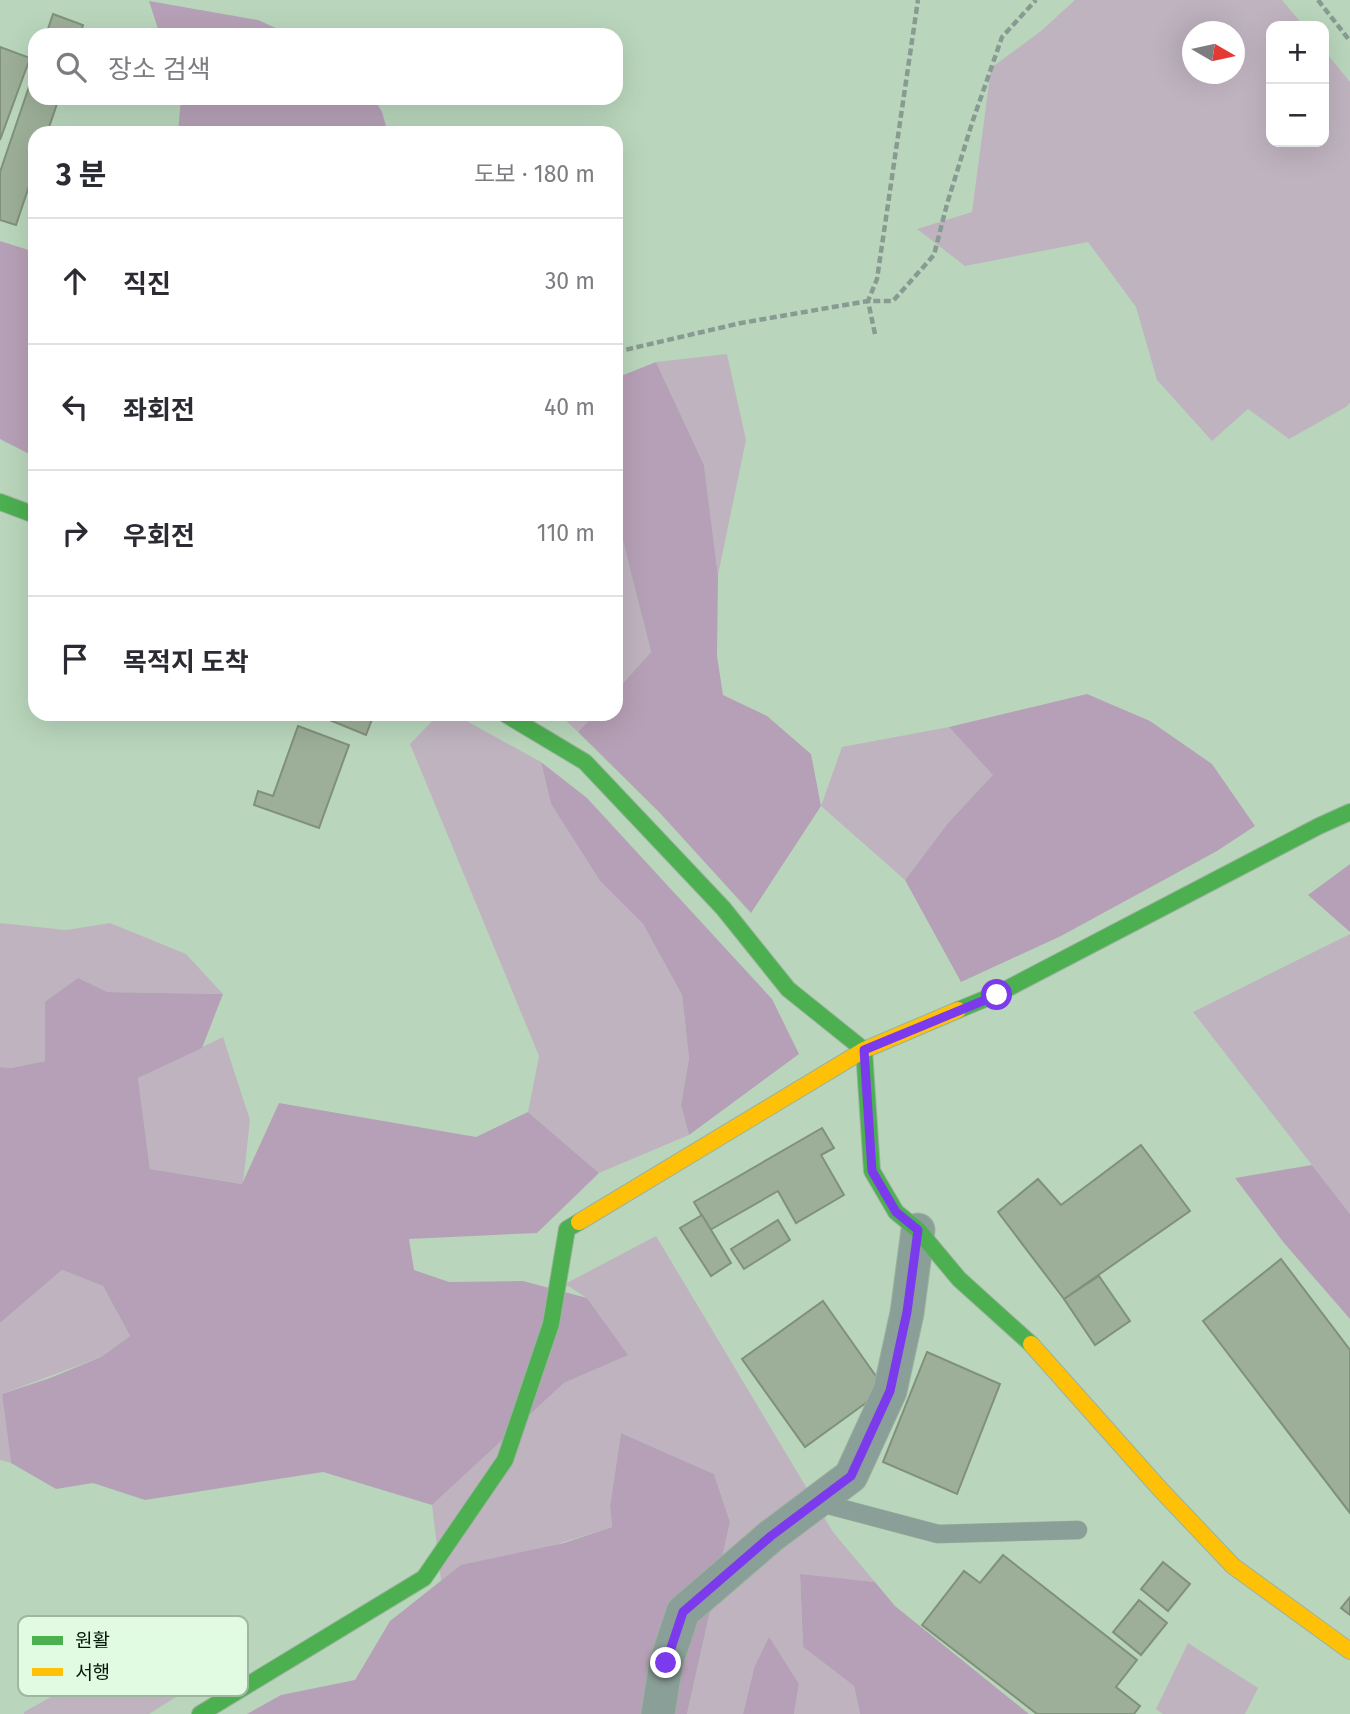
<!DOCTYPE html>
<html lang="ko">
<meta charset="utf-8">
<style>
:root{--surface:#fff;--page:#f7f7f7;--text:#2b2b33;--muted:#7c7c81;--line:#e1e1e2}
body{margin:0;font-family:"Fira Sans","Noto Sans KR",sans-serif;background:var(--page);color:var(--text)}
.controls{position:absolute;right:21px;top:21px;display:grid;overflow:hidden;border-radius:14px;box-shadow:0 7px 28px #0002}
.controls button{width:63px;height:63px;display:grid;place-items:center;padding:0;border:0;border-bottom:2px solid var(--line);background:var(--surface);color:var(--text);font:35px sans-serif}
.compass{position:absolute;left:1182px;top:21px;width:63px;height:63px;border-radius:50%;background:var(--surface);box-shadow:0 7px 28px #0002;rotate:99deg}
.stop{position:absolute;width:21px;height:21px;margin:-16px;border:5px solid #7c3aed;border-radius:50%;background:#fff}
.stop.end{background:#7c3aed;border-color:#fff;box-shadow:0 2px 7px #0008}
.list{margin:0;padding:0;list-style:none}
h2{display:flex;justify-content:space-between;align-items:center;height:91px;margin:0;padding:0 28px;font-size:30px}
h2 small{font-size:23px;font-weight:400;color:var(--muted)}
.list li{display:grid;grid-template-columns:46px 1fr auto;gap:21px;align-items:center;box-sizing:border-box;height:126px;padding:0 28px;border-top:2px solid var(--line)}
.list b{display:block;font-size:26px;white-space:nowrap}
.list em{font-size:23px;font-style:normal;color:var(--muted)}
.icon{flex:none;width:38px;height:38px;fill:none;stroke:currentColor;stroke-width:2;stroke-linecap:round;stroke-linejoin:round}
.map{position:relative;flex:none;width:1350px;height:1714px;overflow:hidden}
.search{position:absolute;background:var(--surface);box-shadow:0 7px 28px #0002;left:28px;top:28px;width:595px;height:77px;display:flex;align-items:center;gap:18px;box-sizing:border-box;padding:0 24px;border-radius:21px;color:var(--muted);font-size:26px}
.panel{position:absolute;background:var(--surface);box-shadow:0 7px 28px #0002;left:28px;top:126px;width:595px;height:595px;border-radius:21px}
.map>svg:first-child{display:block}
</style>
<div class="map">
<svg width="1350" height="1714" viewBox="0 0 1350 1714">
<rect width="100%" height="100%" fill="#b9d6bc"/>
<g fill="#c0b3c0" fill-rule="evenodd">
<path d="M1075 0H1282L1304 26H1271V142H1324V50L1350 82V403L1346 407 1289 439 1248 409 1212 441 1157 380 1136 307 1088 242 965 266 917 229 972 212 991 68 1041 31ZM1192 32H1234V74H1192Z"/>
<polygon points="727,354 746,440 718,575 704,465 656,362"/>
<polygon points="616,513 651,652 616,691"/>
<polygon points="439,714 454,714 541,762 551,804 600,881 643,924 682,995 689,1058 681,1105 689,1135 599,1173 528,1112 539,1056 410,744"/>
<polygon points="559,714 595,714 578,732"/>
<polygon points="949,727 994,775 948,823 905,880 821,806 842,747"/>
<polygon points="0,923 66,930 110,923 186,954 223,994 106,992 45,1002 45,1061 11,1068 0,1067"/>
<polygon points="1350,934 1350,1214 1193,1012"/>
<polygon points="223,1037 250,1120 243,1184 150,1169 138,1078"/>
<polygon points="656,1236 833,1532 875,1582 800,1575 803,1647 854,1686 860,1714 794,1714 799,1684 754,1668 743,1714 687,1714 730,1522 714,1474 621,1433 610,1506 612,1527 441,1581 432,1505 564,1383 627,1355 587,1298 565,1284"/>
<polygon points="62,1270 103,1286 130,1336 101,1357 2,1394 11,1463 0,1460 0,1323"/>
<polygon points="171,1630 224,1667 149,1714 24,1714 24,1712"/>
<polygon points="1188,1643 1258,1688 1245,1714 1163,1714 1156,1709"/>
</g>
<g fill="#b6a0b7">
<polygon points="149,1 258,20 291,35 160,35"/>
<polygon points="181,98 374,98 382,112 388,133 178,133"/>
<polygon points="0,241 35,252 35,457 0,439"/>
<polygon points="656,362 704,465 718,575 717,656 723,695 767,716 811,754 821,806 751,913 659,812 578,732 595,714 616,714 616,691 651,652 616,513 616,378"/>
<polygon points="1087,694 1150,721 1212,764 1255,826 1217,851 1061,936 961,982 905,880 948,823 993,775 949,727"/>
<polygon points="541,762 587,798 772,999 799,1054 689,1135 681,1105 689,1058 682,995 643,924 600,881 551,804"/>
<polygon points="1350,864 1350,932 1308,895"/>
<polygon points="78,978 107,992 223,994 202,1048 138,1078 150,1169 242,1184 279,1103 476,1137 528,1112 599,1173 537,1233 409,1239 414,1270 449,1282 523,1281 587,1298 628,1355 564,1383 432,1505 323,1472 145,1500 93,1483 56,1489 11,1463 2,1394 50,1378 101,1357 130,1336 103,1286 62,1270 0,1323 0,1067 11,1068 45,1061 45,1002"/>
<polygon points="1312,1165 1350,1214 1350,1319 1284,1243 1235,1178"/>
<polygon points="621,1433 714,1474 730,1522 687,1714 247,1714 281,1695 355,1680 390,1621 461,1565 564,1543 612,1527 610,1506"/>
<polygon points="800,1574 875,1582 895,1606 1029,1714 860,1714 854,1686 803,1647"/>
<polygon points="769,1637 799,1684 794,1714 743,1714 754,1668"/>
</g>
<g fill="#9daf98" stroke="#80917b" stroke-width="2">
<polygon points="53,14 83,25 80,35 46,35"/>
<polygon points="0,47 30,58 0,140"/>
<polygon points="35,69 35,98 59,98 47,133 35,133 35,168 16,225 0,220 0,172"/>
<polygon points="315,714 374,714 366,735"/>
<polygon points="298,726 349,745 319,828 254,805 258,791 273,796"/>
<polygon points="822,1128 834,1148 821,1155 844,1195 796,1223 778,1191 710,1230 694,1202"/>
<polygon points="1141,1145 1190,1211 1064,1299 998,1212 1038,1179 1061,1205"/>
<polygon points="702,1215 731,1263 711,1276 680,1228"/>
<polygon points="778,1220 790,1240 744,1269 731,1249"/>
<polygon points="1281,1259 1350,1350 1350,1513 1203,1321"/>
<polygon points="1099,1276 1130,1321 1095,1345 1064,1299"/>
<polygon points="823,1301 885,1389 805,1447 742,1359"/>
<polygon points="927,1352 1000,1384 957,1494 883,1462"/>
<polygon points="1003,1555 1137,1660 1116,1687 1140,1706 1134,1714 1037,1714 922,1625 964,1571 980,1583"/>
<polygon points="1163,1562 1190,1584 1168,1611 1141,1589"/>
<polygon points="1350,1597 1350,1615 1341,1608"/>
<polygon points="1139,1600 1167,1623 1141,1655 1113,1632"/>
</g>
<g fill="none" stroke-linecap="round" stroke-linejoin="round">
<g stroke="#9bb29d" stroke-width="19">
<polyline id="lane" points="817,1502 938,1534 1078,1530"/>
</g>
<g stroke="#9bb29d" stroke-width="35">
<polyline id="street" points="658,1714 666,1663 683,1612 771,1536 851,1476 890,1391 907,1313 918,1230"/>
</g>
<g stroke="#9bb29d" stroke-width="18">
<g id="fast">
<polyline points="0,502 35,515"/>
<polyline points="505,714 585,762 723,908 788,989 864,1050 872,1171 896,1212 918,1230 959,1279 1031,1344"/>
<polyline points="958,1010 997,994 1319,826 1350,812"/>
<polyline points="200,1714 424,1578 505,1460 551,1324 567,1229 579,1222"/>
</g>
</g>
<g stroke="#9bb29d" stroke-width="18">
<g id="slow">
<polyline points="579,1222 864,1050 958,1010"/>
<polyline points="1031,1344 1160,1489 1233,1566 1350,1651"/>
</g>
</g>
<g stroke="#889b92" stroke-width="4.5" stroke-dasharray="7 3.5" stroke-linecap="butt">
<polyline points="1318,0 1350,41"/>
<polyline points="875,334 868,301 877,279 918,0"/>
<polyline points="616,352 741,323 868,301 893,301 934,255 947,204 972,123 1002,37 1036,0"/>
</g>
<use href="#lane" stroke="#8a9f97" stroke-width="18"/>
<use href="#street" stroke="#8a9f97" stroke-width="33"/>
<use href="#fast" stroke="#4caf50" stroke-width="16"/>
<use href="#slow" stroke="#ffc107" stroke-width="16"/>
</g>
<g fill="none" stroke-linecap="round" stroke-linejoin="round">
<polyline stroke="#7c3aed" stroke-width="9" points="666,1663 683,1612 771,1536 851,1476 890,1391 907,1312 918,1230 896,1212 872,1171 864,1050 997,995"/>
</g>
<rect x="18" y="1616" width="230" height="80" rx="10" fill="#e1fbe3" stroke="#9fb7a1" stroke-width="2"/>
<rect x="32" y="1636" width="31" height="9" fill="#4caf50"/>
<rect x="32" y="1668" width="31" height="8" fill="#ffc107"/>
<g font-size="19" fill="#051908">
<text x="75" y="1647">원활</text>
<text x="75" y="1679">서행</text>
</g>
</svg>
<div class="controls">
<button>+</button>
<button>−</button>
</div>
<svg class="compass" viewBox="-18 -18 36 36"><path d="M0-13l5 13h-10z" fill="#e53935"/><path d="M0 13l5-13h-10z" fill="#7c7c81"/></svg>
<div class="stop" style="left:997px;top:995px"></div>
<div class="stop end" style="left:666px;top:1663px"></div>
<div class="search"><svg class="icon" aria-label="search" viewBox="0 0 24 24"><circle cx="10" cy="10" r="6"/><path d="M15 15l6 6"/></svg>장소 검색</div>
<section class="panel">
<h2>3 분<small>도보 · 180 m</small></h2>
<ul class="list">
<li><svg class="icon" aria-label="ahead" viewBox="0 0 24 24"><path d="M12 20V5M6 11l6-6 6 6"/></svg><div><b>직진</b></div><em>30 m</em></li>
<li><svg class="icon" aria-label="left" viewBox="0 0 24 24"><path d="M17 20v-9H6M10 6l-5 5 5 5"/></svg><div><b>좌회전</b></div><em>40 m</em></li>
<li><svg class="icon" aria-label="right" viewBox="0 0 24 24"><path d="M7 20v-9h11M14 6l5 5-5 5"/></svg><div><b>우회전</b></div><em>110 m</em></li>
<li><svg class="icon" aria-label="arrive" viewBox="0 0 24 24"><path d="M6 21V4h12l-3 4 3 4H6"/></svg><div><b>목적지 도착</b></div></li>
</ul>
</section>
</div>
